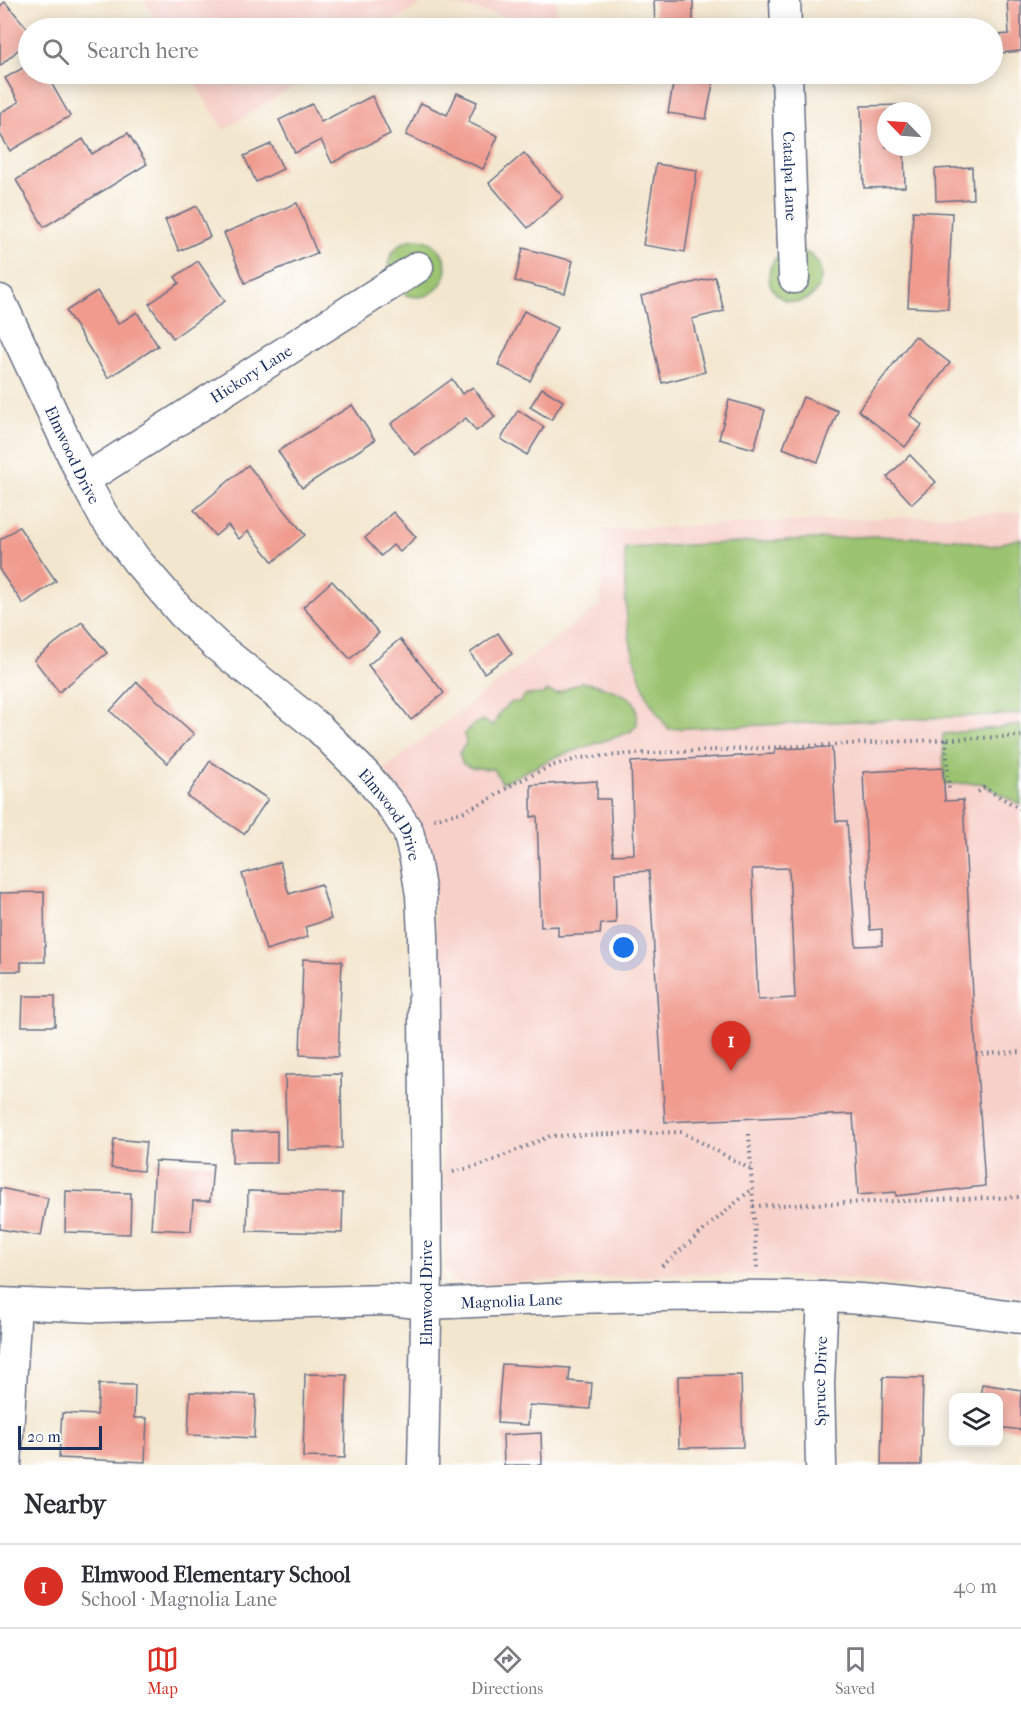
<!DOCTYPE html>
<meta charset="utf-8">
<style>
:root{--surface:#fff;--page:#f2f2f3;--text:#2b2b33;--muted:#7c7c81;--line:#e1e1e2;--accent:#d93025}
body{margin:0;font-family:"IM FELL French Canon",serif;background:var(--page);color:var(--text)}
.controls{position:absolute;right:18px;bottom:18px;display:grid;overflow:hidden;border-radius:12px;box-shadow:0 3px 15px #0003}
.controls button{width:54px;height:54px;display:grid;place-items:center;padding:0;border:0;border-bottom:2px solid var(--line);background:var(--surface);color:var(--text);font:30px sans-serif}
.compass{position:absolute;left:877px;top:102px;width:54px;height:54px;border-radius:50%;background:var(--surface);box-shadow:0 3px 15px #0003;rotate:295deg}
.scale{position:absolute;left:18px;bottom:15px;width:84px;box-sizing:border-box;padding-left:6px;border:3px solid #1b2f5e;border-top:0;font-size:16px;line-height:21px;white-space:nowrap;color:#1b2f5e;-webkit-text-stroke:4px #fff;paint-order:stroke}
.you{position:absolute;left:624px;top:948px;width:21px;height:21px;margin:-15px;border:4px solid #fff;border-radius:50%;background:#1a73e8;box-shadow:0 0 0 9px #1a73e833}
.badge{display:grid;place-items:center;width:39px;height:39px;border-radius:50%;background:var(--accent);color:#fff;font-size:20px;font-weight:700}
.pin{position:absolute;translate:-50% -50px;filter:drop-shadow(0 2px 3px #0008)}
.pin::after{content:'';position:absolute;top:32px;width:21px;height:18px;background:inherit;clip-path:polygon(0 0,100% 0,50% 100%)}
.list{margin:0;padding:0;list-style:none}
h2{display:flex;justify-content:space-between;align-items:center;height:78px;margin:0;padding:0 24px;font-size:26px}
h2 small{font-size:20px;font-weight:400;color:var(--muted)}
.list li{display:grid;grid-template-columns:39px 1fr auto;gap:18px;align-items:center;box-sizing:border-box;height:84px;padding:0 24px;border-top:2px solid var(--line)}
.list b{display:block;font-size:22px;white-space:nowrap}
.list p{margin:0;font-size:20px;white-space:nowrap;color:var(--muted)}
.list em{font-size:20px;font-style:normal;color:var(--muted)}
.icon{flex:none;width:33px;height:33px;fill:none;stroke:currentColor;stroke-width:2;stroke-linecap:round;stroke-linejoin:round}
.map{position:relative;flex:none;width:1021px;height:1465px;overflow:hidden}
.search{position:absolute;background:var(--surface);box-shadow:0 3px 15px #0003;left:18px;right:18px;top:18px;height:66px;display:flex;align-items:center;gap:15px;box-sizing:border-box;padding:0 21px;border-radius:33px;color:var(--muted);font-size:22px}
.sheet{height:162px;background:var(--surface)}
nav{display:flex;justify-content:space-around;align-items:center;box-sizing:border-box;height:84px;border-top:2px solid var(--line);background:var(--surface);font-size:16px;color:var(--muted)}
nav a{display:grid;justify-items:center;gap:3px}
nav .on{color:var(--accent)}
.map>svg:first-child{display:block}
</style>
<div class="map">
<svg width="1021" height="1465" viewBox="0 0 1021 1465">
<rect width="100%" height="100%" fill="#fff"/>
<filter id="ink" filterUnits="userSpaceOnUse"><feTurbulence type="fractalNoise" baseFrequency=".0167" numOctaves="2"/><feDisplacementMap in="SourceGraphic" scale="12" xChannelSelector="R" yChannelSelector="G"/><feConvolveMatrix kernelMatrix="1 2 1 2 8 2 1 2 1" color-interpolation-filters="sRGB"/></filter>
<filter id="wash" filterUnits="userSpaceOnUse"><feTurbulence type="fractalNoise" baseFrequency=".008" numOctaves="4" result="noise"/><feDisplacementMap in="SourceGraphic" scale="24" xChannelSelector="R" yChannelSelector="G"/><feGaussianBlur stdDeviation="1.35" result="paint"/><feColorMatrix in="noise" values="0 0 0 0 0 0 0 0 0 0 0 0 0 0 0 0 0 1.4 0 .05"/><feComposite in="paint" operator="in"/></filter>
<g filter="url(#wash)">
<rect width="100%" height="100%" fill="#f3e6ce"/>
<g fill="#f7d0c9">
<polygon points="144,0 556,0 556,27 428,0 383,28 162,28"/>
<polygon points="189,74 313,74 224,130"/>
<polygon points="1021,512 1021,1296 849,1279 691,1273 480,1284 453,1281 446,1269 434,873 418,820 384,769 601,604 603,530"/>
</g>
<g fill="#9bc36f" stroke="#5b7966" stroke-width="1.5">
<circle cx="417" cy="268" r="29"/>
<circle cx="795" cy="276" r="26"/>
<path d="M874 536 957 539 992 546 1021 538V714L668 729C662 719 653 709 648 698 625 646 624 603 625 548Z"/>
<path d="M581 682C593 683 624 692 633 701 638 707 637 717 637 725L630 732 556 757 502 783 494 769 472 768 463 764 459 753 466 743 464 734 473 725 483 720 493 726 501 711 512 702H520L525 695 542 694 548 691 556 694Z"/>
<polygon points="1021,725 1021,805 981,783 944,784 943,734"/>
</g>
<g id="blocks">
<g fill="#f09b8e" fill-rule="evenodd">
<polygon points="654,0 693,0 693,28 655,28"/>
<polygon points="1007,0 1021,0 1021,51 1000,53 998,35 1009,34"/>
<polygon points="5,2 28,29 28,41 0,66 0,6"/>
<polygon points="28,65 28,74 46,74 70,116 10,151 0,134 0,113 19,102 5,78"/>
<polygon points="602,74 633,74 633,80 601,80"/>
<polygon points="675,74 715,74 706,119 668,113"/>
<polygon points="457,93 477,102 468,122 498,136 483,169 406,135 421,103 447,115"/>
<polygon points="372,96 390,134 332,163 321,140 295,153 279,120 312,104 321,122"/>
<polygon points="902,105 902,111 886,111 886,147 904,147 905,187 864,188 861,106"/>
<polygon points="128,133 147,164 44,227 16,180 83,139 92,154"/>
<polygon points="271,144 283,169 256,182 244,156"/>
<polygon points="524,153 563,197 528,228 489,183"/>
<polygon points="656,164 697,170 685,252 643,245"/>
<polygon points="972,167 973,199 936,201 935,169"/>
<polygon points="297,203 317,253 245,283 224,233"/>
<polygon points="197,206 210,237 179,251 165,220"/>
<polygon points="913,211 952,213 948,309 908,307"/>
<polygon points="523,248 573,261 565,293 515,281"/>
<polygon points="198,261 225,301 173,338 149,304 179,283 175,277"/>
<polygon points="715,277 724,311 692,319 705,372 662,383 641,296"/>
<polygon points="97,291 118,324 137,312 158,346 108,378 66,311"/>
<polygon points="524,311 557,328 530,381 498,365"/>
<polygon points="915,336 950,363 910,415 922,425 905,447 858,410"/>
<polygon points="452,379 462,394 473,387 495,417 476,431 466,418 415,455 391,424"/>
<polygon points="542,388 563,401 551,420 530,407"/>
<polygon points="803,397 838,411 818,462 783,448"/>
<polygon points="729,400 765,410 754,449 719,439"/>
<polygon points="352,405 375,440 302,488 278,451"/>
<polygon points="518,410 544,427 527,455 501,439"/>
<polygon points="910,455 936,482 912,504 887,477"/>
<polygon points="248,465 305,535 273,562 248,531 239,539 228,525 215,536 194,510"/>
<polygon points="393,512 416,537 400,552 393,545 381,556 365,538"/>
<polygon points="19,527 56,581 23,604 0,571 0,540"/>
<polygon points="332,581 379,633 350,659 303,607"/>
<polygon points="82,622 107,653 59,692 34,660"/>
<polygon points="498,633 512,654 484,673 470,653"/>
<polygon points="400,639 444,693 411,720 368,665"/>
<polygon points="137,682 194,734 167,763 110,711"/>
<path d="M832 747 836 821H847L856 946 882 945V929L870 930 863 772 943 768 945 801 963 800 976 1054 985 1186 896 1196V1192L858 1195 853 1114 665 1122 649 871 615 873 616 923 601 924 600 934 558 936V926L541 927 537 816 531 817V785L597 781V799H610L613 855 634 854 631 762 774 754 775 749ZM789 868 795 998 758 1000 752 869Z"/>
<polygon points="210,761 268,799 244,834 187,796"/>
<polygon points="280,862 289,894 321,884 331,919 305,927 308,937 266,950 242,874"/>
<polygon points="44,892 45,962 21,962 21,971 0,971 0,893"/>
<polygon points="303,959 342,961 338,1057 300,1055"/>
<polygon points="23,996 55,996 55,1026 22,1026"/>
<polygon points="341,1074 342,1148 286,1149 285,1075"/>
<polygon points="277,1131 277,1163 232,1163 232,1132"/>
<polygon points="114,1139 146,1142 143,1171 111,1168"/>
<polygon points="155,1161 213,1164 210,1201 193,1201 191,1231 151,1229"/>
<polygon points="0,1188 48,1198 41,1236 0,1229"/>
<polygon points="66,1191 131,1193 130,1234 65,1232"/>
<polygon points="248,1191 343,1193 342,1233 247,1231"/>
<polygon points="502,1364 570,1368 569,1381 592,1383 590,1409 529,1405 528,1425 497,1423"/>
<polygon points="305,1374 347,1375 345,1458 303,1457"/>
<polygon points="741,1375 743,1447 679,1448 678,1376"/>
<polygon points="883,1377 923,1378 921,1465 881,1465"/>
<polygon points="99,1384 135,1385 134,1418 147,1418 145,1462 59,1458 62,1413 97,1415"/>
<polygon points="982,1384 1021,1390 1021,1430 998,1427 998,1398 980,1398"/>
<polygon points="190,1392 256,1395 254,1438 188,1435"/>
<polygon points="541,1433 542,1465 504,1465 503,1435"/>
</g>
</g>
</g>
<g filter="url(#ink)">
<use href="#blocks" fill-opacity="0" stroke="#676f85" stroke-width="1.5"/>
<g fill="none" stroke-linecap="round" stroke-linejoin="round">
<g stroke="#676f85" stroke-width="33">
<g id="minor">
<polyline points="785,0 786,28"/>
<path id="s1" d="M787 74 794 278"/>
<path id="s2" d="M0 300 84 480 103 515 137 561 182 613 217 646 319 728 366 775 393 808 408 831 415 859 421 895 423 935 427 1272 423 1465"/>
<path id="s3" d="M84 480 418 267"/>
<path id="s4" d="M0 1303 99 1307 390 1300 426 1304C558 1298 690 1293 822 1297 888 1299 955 1309 1021 1318"/>
<polyline points="6,1465 16,1304"/>
<path id="s5" d="M821 1465 819 1384 823 1297"/>
</g>
</g>
<g stroke="#676f85" stroke-width="4" stroke-dasharray="1.5 4.5" stroke-linecap="butt">
<polyline points="946,739 949,793"/>
<polyline points="978,792 984,788 1021,809"/>
<polyline points="434,819 462,812 485,802 515,783 551,766 581,758 632,754 1021,736"/>
<polyline points="976,1054 1021,1052"/>
<polyline points="749,1134 757,1268"/>
<polyline points="453,1172 482,1165 550,1136 682,1132 750,1169"/>
<polyline points="753,1206 1021,1197"/>
<polyline points="662,1266 752,1189"/>
</g>
<use href="#minor" stroke="#fff" stroke-width="30"/>
</g>
</g>
<g text-anchor="middle" dominant-baseline="central" stroke-width="4.5" stroke-linejoin="round" paint-order="stroke">
<g font-size="16" fill="#1b2f5e" stroke="#fff">
<text stroke="none"><textPath href="#s1" startOffset="102">Catalpa Lane</textPath></text>
<text stroke="none"><textPath href="#s3" startOffset="198">Hickory Lane</textPath></text>
<text stroke="none"><textPath href="#s2" startOffset="171">Elmwood Drive</textPath></text>
<text stroke="none"><textPath href="#s2" startOffset="657">Elmwood Drive</textPath></text>
<text transform="translate(426 1293) rotate(-90)">Elmwood Drive</text>
<text stroke="none"><textPath href="#s4" startOffset="512">Magnolia Lane</textPath></text>
<text stroke="none"><textPath href="#s5" startOffset="84">Spruce Drive</textPath></text>
</g>
</g>
</svg>
<div class="controls">
<button><svg class="icon" aria-label="layers" viewBox="0 0 24 24"><path d="M12 4l9 5-9 5-9-5zM3 14l9 5 9-5"/></svg></button>
</div>
<svg class="compass" viewBox="-18 -18 36 36"><path d="M0-13l5 13h-10z" fill="#e53935"/><path d="M0 13l5-13h-10z" fill="#7c7c81"/></svg>
<div class="scale">20 m</div>
<div class="you"></div>
<div class="pin badge" style="left:731px;top:1071px">1</div>
<div class="search"><svg class="icon" aria-label="search" viewBox="0 0 24 24"><circle cx="10" cy="10" r="6"/><path d="M15 15l6 6"/></svg>Search here</div>
</div>
<section class="sheet">
<h2>Nearby<small></small></h2>
<ul class="list">
<li><span class="badge">1</span><div><b>Elmwood Elementary School</b><p>School · Magnolia Lane</p></div><em>40 m</em></li>
</ul>
</section>
<nav>
<a class="on"><svg class="icon" aria-label="map" viewBox="0 0 24 24"><path d="M3 6l6-2 6 2 6-2v14l-6 2-6-2-6 2zM9 4v14M15 6v14"/></svg>Map</a>
<a><svg class="icon" aria-label="directions" viewBox="0 0 24 24"><path d="M12 3l9 9-9 9-9-9zM9 14v-3h6M13 9l2 2-2 2"/></svg>Directions</a>
<a><svg class="icon" aria-label="saved" viewBox="0 0 24 24"><path d="M7 4h10v16l-5-4-5 4z"/></svg>Saved</a>
</nav>
